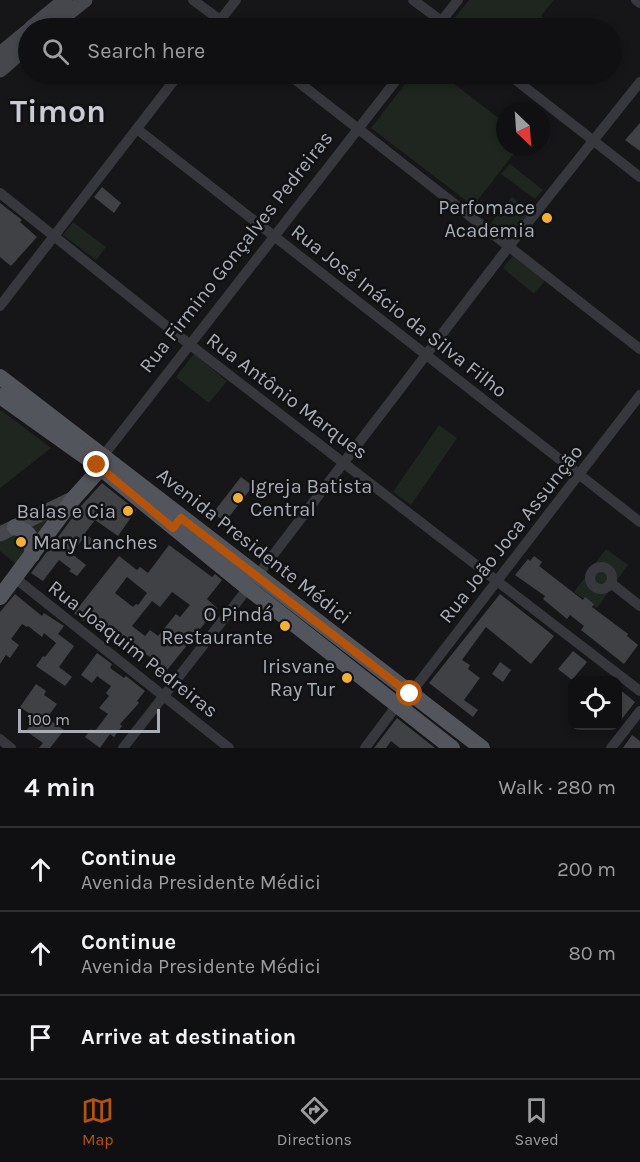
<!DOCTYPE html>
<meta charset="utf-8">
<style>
:root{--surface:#101012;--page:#19191b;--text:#f1f3f6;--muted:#9c9d9f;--line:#303032;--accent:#b45309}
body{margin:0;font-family:Karla,sans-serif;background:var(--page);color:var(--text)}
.controls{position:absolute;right:18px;bottom:18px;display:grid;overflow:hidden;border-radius:12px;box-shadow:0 3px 9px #0003}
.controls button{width:54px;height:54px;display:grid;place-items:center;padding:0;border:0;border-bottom:2px solid var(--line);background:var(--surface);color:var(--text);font:30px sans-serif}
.compass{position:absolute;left:496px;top:102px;width:54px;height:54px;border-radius:50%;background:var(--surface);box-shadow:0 3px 9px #0003;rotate:155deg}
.scale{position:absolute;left:18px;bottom:15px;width:142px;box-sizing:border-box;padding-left:6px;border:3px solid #a8adb8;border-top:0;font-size:16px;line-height:21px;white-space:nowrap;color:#a8adb8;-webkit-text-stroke:4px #111113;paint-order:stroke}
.stop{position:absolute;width:18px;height:18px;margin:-14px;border:4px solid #b45309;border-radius:50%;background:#fff}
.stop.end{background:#b45309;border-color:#fff;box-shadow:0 2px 6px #0008}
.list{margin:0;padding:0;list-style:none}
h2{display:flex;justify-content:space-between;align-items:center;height:78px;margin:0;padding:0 24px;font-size:26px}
h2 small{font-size:20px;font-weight:400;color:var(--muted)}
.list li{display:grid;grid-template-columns:39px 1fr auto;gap:18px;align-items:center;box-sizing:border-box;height:84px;padding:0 24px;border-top:2px solid var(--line)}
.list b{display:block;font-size:22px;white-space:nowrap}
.list p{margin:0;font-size:20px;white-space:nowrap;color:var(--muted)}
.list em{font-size:20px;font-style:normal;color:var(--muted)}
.icon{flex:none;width:33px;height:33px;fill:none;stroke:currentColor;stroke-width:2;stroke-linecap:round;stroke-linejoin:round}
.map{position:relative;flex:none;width:640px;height:748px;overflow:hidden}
.search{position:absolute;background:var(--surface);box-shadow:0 3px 9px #0003;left:18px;right:18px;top:18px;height:66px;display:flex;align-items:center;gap:15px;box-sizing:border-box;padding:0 21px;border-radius:33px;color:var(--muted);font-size:22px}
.sheet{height:330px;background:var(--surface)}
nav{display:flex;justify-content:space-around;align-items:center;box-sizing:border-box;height:84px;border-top:2px solid var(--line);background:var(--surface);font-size:16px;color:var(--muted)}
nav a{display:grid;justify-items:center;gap:3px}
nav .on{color:var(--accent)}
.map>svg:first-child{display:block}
</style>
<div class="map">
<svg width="640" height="748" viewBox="0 0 640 748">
<rect width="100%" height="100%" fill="#161618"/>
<g fill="#1e261f">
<polygon points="469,0 554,0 541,16 556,28 464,28 453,20"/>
<polygon points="413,74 453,74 449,80 505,123 505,147 519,147 473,206 371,128"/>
<polygon points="510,164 543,190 535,199 501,174"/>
<polygon points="512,197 531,212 510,238 491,223"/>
<polygon points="73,222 106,247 96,260 63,235"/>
<polygon points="513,256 545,281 534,294 503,268"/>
<polygon points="194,354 227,381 209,403 176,377"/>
<polygon points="1,410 51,448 0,488 0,411"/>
<polygon points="439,425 457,438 411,505 393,492"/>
<polygon points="62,510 18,566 0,551 0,538"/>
<polygon points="606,549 628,565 597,608 574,592"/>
</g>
<g fill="#404145" fill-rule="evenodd">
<polygon points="640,123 640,151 625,140"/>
<polygon points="102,187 121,203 114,213 94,197"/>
<polygon points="0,203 22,220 20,222 37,237 11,266 0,257"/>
<polygon points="241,477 253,486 225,522 213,513"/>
<polygon points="102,483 136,510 118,536 95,520 85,533 93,540 89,545 82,540 72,553 72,554 86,565 77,576 69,571 71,569 59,560 43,581 31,573 82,505"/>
<path d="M169 545 212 577 215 574 222 580 207 599 217 608 167 670 143 652 137 661 109 638 111 636 104 629 88 617 84 621 74 613 119 556 137 570 140 567 148 573ZM127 577 147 593 138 605 136 604 133 607 115 593ZM172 592 190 605 180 617 176 614 158 636 150 630 145 636 132 626 152 601 160 607Z"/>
<polygon points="534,556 542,562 539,566 583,600 585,597 594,604 592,607 628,634 627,636 638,645 624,664 581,630 584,626 570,615 567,619 543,599 545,596 515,575 528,559 530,561"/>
<polygon points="15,594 42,616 44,613 64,626 58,634 74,646 59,667 72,677 65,686 36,666 43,656 45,657 56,643 44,633 42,637 28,626 27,627 22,624 11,639 19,645 10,658 6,655 0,664 0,612"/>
<polygon points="500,594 554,636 531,664 486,627 462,660 470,665 468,669 480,678 464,700 478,710 473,717 429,683"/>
<polygon points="573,651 587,662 572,680 558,669"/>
<polygon points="97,653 112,664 110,668 124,678 126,676 145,691 137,701 139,703 120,724 122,726 114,737 110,734 100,748 85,737 91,729 94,732 108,714 99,708 109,696 106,693 111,686 97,676 92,683 81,675"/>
<polygon points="500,662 511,670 503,682 492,674"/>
<polygon points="36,684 46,691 44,695 57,704 47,718 64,730 50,748 39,748 43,743 26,731 36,718 20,707"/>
<polygon points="618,688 635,702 618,724"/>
<polygon points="397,718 435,748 400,748 391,741 386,748 374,748"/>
<polygon points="632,735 640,741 640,748 623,748"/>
</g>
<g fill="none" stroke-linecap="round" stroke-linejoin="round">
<g stroke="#37383d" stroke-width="10">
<polyline points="193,0 231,28"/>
<polyline points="413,0 451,28"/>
<polyline points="636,0 640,3"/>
<polyline points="214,28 236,0"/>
<polyline points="436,28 458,0"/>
<polyline points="288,74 640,349"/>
<polyline points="508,74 640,177"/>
<polyline points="137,129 640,522"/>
<polyline points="0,193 189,344 640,691"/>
<polyline points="0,306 179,74"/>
<polyline points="103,456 401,74"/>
<circle cx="601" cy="578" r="11"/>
<polyline points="257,576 510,245 640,82"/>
<polyline points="15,578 229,748"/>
<polyline points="611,583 640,606"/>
<polyline points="410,694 640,395"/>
<polyline points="0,739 11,748"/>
<polyline points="123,748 248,588"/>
<polyline points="365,748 397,705"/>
<polyline points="611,748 640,711"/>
</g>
<g stroke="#45474d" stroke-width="15">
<polyline points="31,28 65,0"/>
<polyline points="50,28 85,0"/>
<polyline points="0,54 28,31"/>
<polyline points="0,70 28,46"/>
<polyline points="0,534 74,498"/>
</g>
<g stroke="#53555c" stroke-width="16">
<polyline points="0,377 482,748"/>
<polyline points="0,396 97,465 248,588 452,748"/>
<path d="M15 527C31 532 33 539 32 555"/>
<polyline points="0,597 74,498 100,469"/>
</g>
</g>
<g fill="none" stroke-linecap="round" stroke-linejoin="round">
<polyline stroke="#b45309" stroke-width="8" points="97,465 173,528 181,518 410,694"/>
</g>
<g fill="#f2b134" stroke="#111113" stroke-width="2">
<circle cx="547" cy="218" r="6"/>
<circle cx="238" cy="498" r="6"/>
<circle cx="128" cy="511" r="6"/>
<circle cx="21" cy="542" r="6"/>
<circle cx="285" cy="626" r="6"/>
<circle cx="347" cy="678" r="6"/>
</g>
<g text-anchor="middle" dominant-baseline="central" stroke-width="5" stroke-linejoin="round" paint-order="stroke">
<g font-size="20" fill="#a8adb8" stroke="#111113" text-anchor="end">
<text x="535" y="207">Perfomace<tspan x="535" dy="23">Academia</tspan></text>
<text x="250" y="486" text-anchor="start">Igreja Batista<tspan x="250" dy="23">Central</tspan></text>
<text x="116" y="511">Balas e Cia</text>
<text x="33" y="542" text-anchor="start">Mary Lanches</text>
<text x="273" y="614">O Pindá<tspan x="273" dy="23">Restaurante</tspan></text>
<text x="335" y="666">Irisvane<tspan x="335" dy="23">Ray Tur</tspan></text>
</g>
<g font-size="20" fill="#a8adb8" stroke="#111113">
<text transform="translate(236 252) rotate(-52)">Rua Firmino Gonçalves Pedreiras</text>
<text transform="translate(399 311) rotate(38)">Rua José Inácio da Silva Filho</text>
<text transform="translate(287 396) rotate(37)">Rua Antônio Marques</text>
<text transform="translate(511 534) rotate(-52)">Rua João Joca Assunção</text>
<text transform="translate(254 546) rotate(38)">Avenida Presidente Médici</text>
<text transform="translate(133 649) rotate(38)">Rua Joaquim Pedreiras</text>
</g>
<g font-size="32" font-weight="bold" fill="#c9ccd4" stroke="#111113">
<text x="58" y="111">Timon</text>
</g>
</g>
</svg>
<div class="controls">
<button><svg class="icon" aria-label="locate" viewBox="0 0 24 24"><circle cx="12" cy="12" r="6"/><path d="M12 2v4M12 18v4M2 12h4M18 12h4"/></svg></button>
</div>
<svg class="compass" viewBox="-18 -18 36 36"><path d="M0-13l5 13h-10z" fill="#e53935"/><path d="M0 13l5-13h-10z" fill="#9c9d9f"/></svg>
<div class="scale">100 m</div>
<div class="stop" style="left:410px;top:694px"></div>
<div class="stop end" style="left:97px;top:465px"></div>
<div class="search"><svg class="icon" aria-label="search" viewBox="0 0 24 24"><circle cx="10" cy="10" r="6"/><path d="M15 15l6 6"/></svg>Search here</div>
</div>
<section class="sheet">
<h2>4 min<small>Walk · 280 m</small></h2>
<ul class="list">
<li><svg class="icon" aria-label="ahead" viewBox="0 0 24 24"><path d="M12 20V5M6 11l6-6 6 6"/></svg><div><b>Continue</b><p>Avenida Presidente Médici</p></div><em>200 m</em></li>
<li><svg class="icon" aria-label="ahead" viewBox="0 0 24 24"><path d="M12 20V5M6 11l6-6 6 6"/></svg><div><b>Continue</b><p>Avenida Presidente Médici</p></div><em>80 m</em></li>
<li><svg class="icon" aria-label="arrive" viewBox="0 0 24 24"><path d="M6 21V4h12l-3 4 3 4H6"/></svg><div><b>Arrive at destination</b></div></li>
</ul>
</section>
<nav>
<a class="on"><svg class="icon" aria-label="map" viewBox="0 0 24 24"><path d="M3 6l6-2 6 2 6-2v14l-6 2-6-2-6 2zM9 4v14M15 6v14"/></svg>Map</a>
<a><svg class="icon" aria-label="directions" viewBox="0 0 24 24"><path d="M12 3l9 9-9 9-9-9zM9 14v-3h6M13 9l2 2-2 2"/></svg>Directions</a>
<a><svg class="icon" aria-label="saved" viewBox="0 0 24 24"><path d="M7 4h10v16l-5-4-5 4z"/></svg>Saved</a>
</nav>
